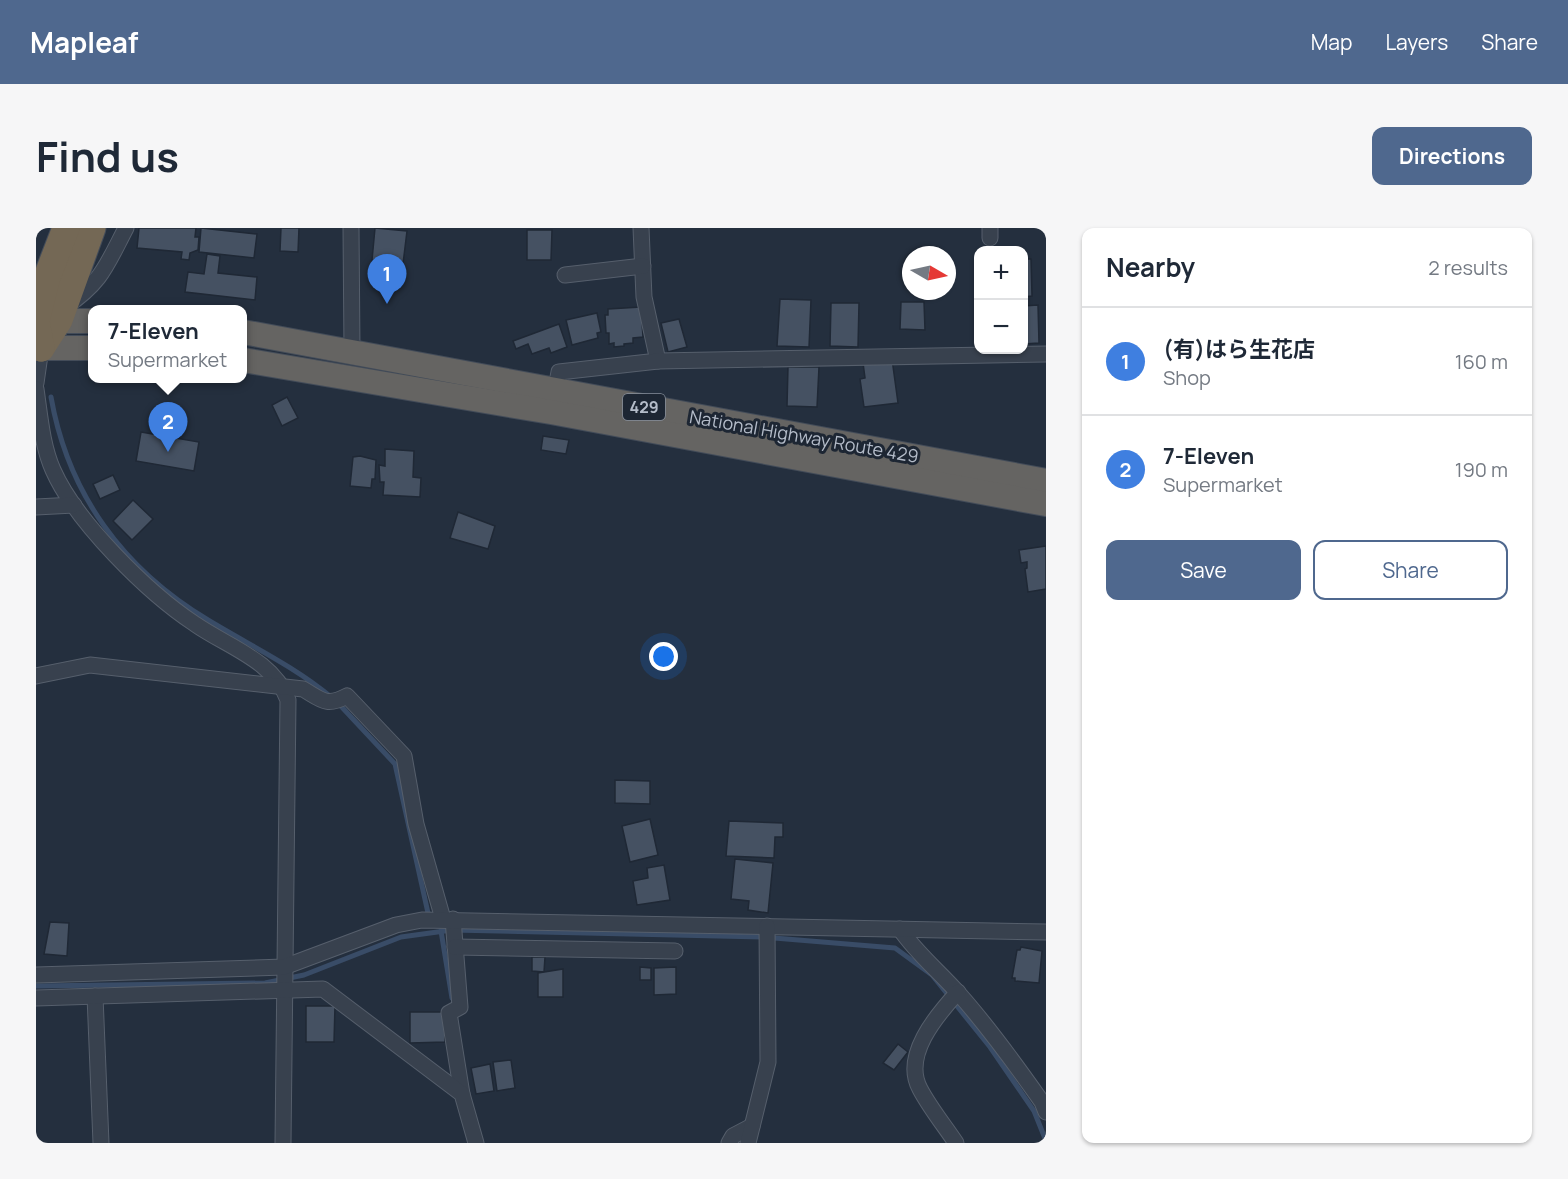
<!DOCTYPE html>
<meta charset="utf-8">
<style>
:root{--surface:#fff;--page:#f6f6f7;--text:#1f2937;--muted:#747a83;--line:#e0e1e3;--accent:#4f688e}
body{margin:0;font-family:Manrope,"Noto Sans JP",sans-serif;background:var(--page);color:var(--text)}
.controls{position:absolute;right:18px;top:18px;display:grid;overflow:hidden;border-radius:12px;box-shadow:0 2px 4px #0004}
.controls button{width:54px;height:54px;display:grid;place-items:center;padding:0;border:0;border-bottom:2px solid var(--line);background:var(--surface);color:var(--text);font:30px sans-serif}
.compass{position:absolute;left:866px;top:18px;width:54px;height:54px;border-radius:50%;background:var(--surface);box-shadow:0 2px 4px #0004;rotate:99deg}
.you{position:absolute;left:628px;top:429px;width:21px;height:21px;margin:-15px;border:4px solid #fff;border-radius:50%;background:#1a73e8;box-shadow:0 0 0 9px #1a73e833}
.badge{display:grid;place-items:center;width:39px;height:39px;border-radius:50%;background:var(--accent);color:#fff;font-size:20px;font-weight:700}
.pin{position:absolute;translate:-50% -50px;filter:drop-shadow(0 2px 3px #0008)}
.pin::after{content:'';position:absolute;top:32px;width:21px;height:18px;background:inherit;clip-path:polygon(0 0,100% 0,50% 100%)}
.popup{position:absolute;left:52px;top:77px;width:159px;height:78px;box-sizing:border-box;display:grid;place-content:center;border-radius:12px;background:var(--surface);filter:drop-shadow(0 2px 4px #0005);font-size:20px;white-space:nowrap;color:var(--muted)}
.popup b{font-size:22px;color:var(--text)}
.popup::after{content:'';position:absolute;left:50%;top:100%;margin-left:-12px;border:12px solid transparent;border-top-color:var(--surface)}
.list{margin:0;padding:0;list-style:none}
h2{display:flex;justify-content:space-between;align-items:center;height:78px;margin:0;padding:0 24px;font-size:26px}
h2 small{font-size:20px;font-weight:400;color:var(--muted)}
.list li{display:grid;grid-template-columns:39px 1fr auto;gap:18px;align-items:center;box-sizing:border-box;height:108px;padding:0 24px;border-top:2px solid var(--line)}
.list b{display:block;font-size:22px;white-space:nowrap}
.list p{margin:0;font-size:20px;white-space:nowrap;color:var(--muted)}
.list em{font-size:20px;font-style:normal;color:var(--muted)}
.actions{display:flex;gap:12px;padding:18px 24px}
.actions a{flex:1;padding:14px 0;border:2px solid var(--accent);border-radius:12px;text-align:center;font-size:21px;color:var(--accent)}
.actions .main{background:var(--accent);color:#fff}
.map{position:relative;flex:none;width:1010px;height:915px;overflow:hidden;border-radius:12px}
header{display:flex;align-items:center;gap:36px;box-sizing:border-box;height:84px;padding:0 30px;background:var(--accent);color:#fff}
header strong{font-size:28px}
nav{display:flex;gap:33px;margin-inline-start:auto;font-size:21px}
.intro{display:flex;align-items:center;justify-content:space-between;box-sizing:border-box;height:144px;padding:0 36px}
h1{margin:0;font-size:42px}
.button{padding:15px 27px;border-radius:12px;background:var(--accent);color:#fff;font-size:21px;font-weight:700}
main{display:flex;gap:36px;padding:0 36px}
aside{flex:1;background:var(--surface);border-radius:12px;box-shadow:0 2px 4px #0004}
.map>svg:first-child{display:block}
</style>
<header>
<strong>Mapleaf</strong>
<nav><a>Map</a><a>Layers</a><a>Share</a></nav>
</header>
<div class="intro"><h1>Find us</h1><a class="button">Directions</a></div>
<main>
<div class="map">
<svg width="1010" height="915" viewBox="0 0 1010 915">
<rect width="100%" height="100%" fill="#242f3e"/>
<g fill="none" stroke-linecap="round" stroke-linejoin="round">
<g stroke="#394c67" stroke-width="5">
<path d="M15 169C32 266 87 341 172 392 213 417 258 438 295 469"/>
<polyline points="302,475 359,536 392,685"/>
<polyline points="405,703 416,770"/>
<polyline points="0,758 229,755 268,747 365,709 416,702 726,709 859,720 896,747 954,819 998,883 1010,913"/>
</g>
</g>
<g fill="#455162" stroke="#1f2835" stroke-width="1.5">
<polygon points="103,0 160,0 159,9 163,9 162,22 154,25 153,32 145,31 146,24 101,20"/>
<polygon points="165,0 221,6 218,30 163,24"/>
<polygon points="245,0 263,0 262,24 244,23"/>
<polygon points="339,0 371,3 367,36 336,32"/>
<polygon points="491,2 516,2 515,32 491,32"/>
<polygon points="171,26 184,28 182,45 221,49 219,72 149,64 152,44 168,46"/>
<polygon points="987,31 995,31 996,68 987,69"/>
<polygon points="744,71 775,72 773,119 741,118"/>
<polygon points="865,74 888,74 889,102 864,101"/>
<polygon points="795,75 823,75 822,119 794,118"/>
<polygon points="1002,77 1003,115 987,116 987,78"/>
<polygon points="605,79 607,109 597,110 597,115 588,116 588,118 578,119 578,115 573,116 573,105 570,105 569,87 572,87 572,81"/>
<polygon points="561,85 565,104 561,105 562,110 536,117 530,92"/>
<polygon points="643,91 651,119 632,124 625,95"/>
<polygon points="523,96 531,119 515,125 513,120 496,126 492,116 480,121 477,113"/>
<polygon points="856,131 862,175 828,179 824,151 829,150 827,135"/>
<polygon points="752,139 783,139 781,179 751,178"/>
<polygon points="251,169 262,190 246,198 236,177"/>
<polygon points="105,204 163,214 158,243 100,233"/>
<polygon points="507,208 533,212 530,226 505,222"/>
<polygon points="349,221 378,223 377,249 385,250 384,269 347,267 348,254 344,254 343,237 349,238"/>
<polygon points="324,228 340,232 339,251 336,251 335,260 314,258 317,229"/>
<polygon points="77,247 84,262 64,271 57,256"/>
<polygon points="97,272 117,291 96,312 77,293"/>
<polygon points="422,284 459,298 452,321 414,310"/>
<polygon points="1010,318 1010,361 992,364 989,341 991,340 991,334 985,335 983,322"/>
<polygon points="579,552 614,553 614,576 579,575"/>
<polygon points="614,591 622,627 594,634 586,598"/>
<polygon points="693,593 747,595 747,609 739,609 738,630 690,628"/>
<polygon points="699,631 737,635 732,685 712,682 713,673 695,671"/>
<polygon points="628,637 634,672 601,677 597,653 612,650 611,640"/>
<polygon points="14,694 33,695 31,728 8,726"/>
<polygon points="985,719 1006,723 1003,755 979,753 979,750 976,750 981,722 984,722"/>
<polygon points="496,729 509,729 508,744 496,743"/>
<polygon points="604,739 615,740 615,752 604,752"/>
<polygon points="640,739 640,766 618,767 618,740"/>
<polygon points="527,741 527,769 502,769 502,745"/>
<polygon points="270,778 299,778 298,814 270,814"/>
<polygon points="374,784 408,784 409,814 374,815"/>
<polygon points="862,816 872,824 858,842 847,835"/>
<polygon points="475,832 479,860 461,863 457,834"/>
<polygon points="454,836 458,863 440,866 435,840"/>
</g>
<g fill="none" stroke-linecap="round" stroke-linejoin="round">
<g stroke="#565f6c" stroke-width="17">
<g id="minor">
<polyline points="315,0 316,122"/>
<polyline points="605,0 608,69 622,133"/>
<polyline points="954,10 954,0"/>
<polyline points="529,47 607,38"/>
<path d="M29 79C66 54 70 38 90 0"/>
<polyline points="0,155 5,120"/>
<path d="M0 161C4 188 6 217 17 242 40 294 112 365 159 396 192 419 237 432 252 472L247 915"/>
<polyline points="518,170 523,144 622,133 1010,126"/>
<polyline points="0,279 38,277"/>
<path d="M0 448 54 437 267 461C286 472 290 479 311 468L368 528 380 596 407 691"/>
<polyline points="417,691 424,779 413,785 426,866"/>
<path d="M864 701C881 726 904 744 924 767 954 801 980 837 1006 874L1010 884"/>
<polyline points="419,719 639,723"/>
<polyline points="0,747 248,739 360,697 386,692 1010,704"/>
<polyline points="59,768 65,915"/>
<polyline points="0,770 287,761 426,866 440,915"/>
<polyline points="693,915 697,908 716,898"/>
<polyline points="712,915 732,834 731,698"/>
<path d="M920 915C908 897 894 880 884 861 866 828 900 788 922 764"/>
</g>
</g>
<g stroke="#434c59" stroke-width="26">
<g id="trunk">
<polyline points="5,93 57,93"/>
<polyline points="207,104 1010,253"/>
<polyline points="0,120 57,120"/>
<polyline points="207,132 515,184 1010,276"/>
</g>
</g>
<g stroke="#434c59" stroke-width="29">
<g id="motorway">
<polyline points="5,120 23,92 56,0"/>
<polyline points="5,120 0,93 11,49 30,0"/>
</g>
</g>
<use href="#minor" stroke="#38414e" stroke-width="15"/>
<use href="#trunk" stroke="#656462" stroke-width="24"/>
<use href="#motorway" stroke="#746855" stroke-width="27"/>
</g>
<g text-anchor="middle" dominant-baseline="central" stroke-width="6" stroke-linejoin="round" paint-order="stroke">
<rect fill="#1d2633" stroke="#878f9c" stroke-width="1.5" x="587" y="166" width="42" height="26" rx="4.5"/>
<g font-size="16" font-weight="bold" fill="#b4bcc9">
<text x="608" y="179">429</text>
</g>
<g font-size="18" fill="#b4bcc9" stroke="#1d2633">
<text transform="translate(768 208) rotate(10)">National Highway Route 429</text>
</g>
</g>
</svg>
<div class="controls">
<button>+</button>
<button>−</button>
</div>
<svg class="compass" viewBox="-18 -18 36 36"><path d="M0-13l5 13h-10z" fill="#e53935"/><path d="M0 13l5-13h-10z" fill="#747a83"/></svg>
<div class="you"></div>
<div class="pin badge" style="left:351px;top:76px;background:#3f7fe0">1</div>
<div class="pin badge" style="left:132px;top:224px;background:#3f7fe0">2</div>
<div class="popup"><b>7-Eleven</b>Supermarket</div>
</div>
<aside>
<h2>Nearby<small>2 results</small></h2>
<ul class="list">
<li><span class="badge" style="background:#3f7fe0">1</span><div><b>(有)はら生花店</b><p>Shop</p></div><em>160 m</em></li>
<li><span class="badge" style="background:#3f7fe0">2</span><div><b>7-Eleven</b><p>Supermarket</p></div><em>190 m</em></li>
</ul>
<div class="actions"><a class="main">Save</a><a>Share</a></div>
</aside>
</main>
